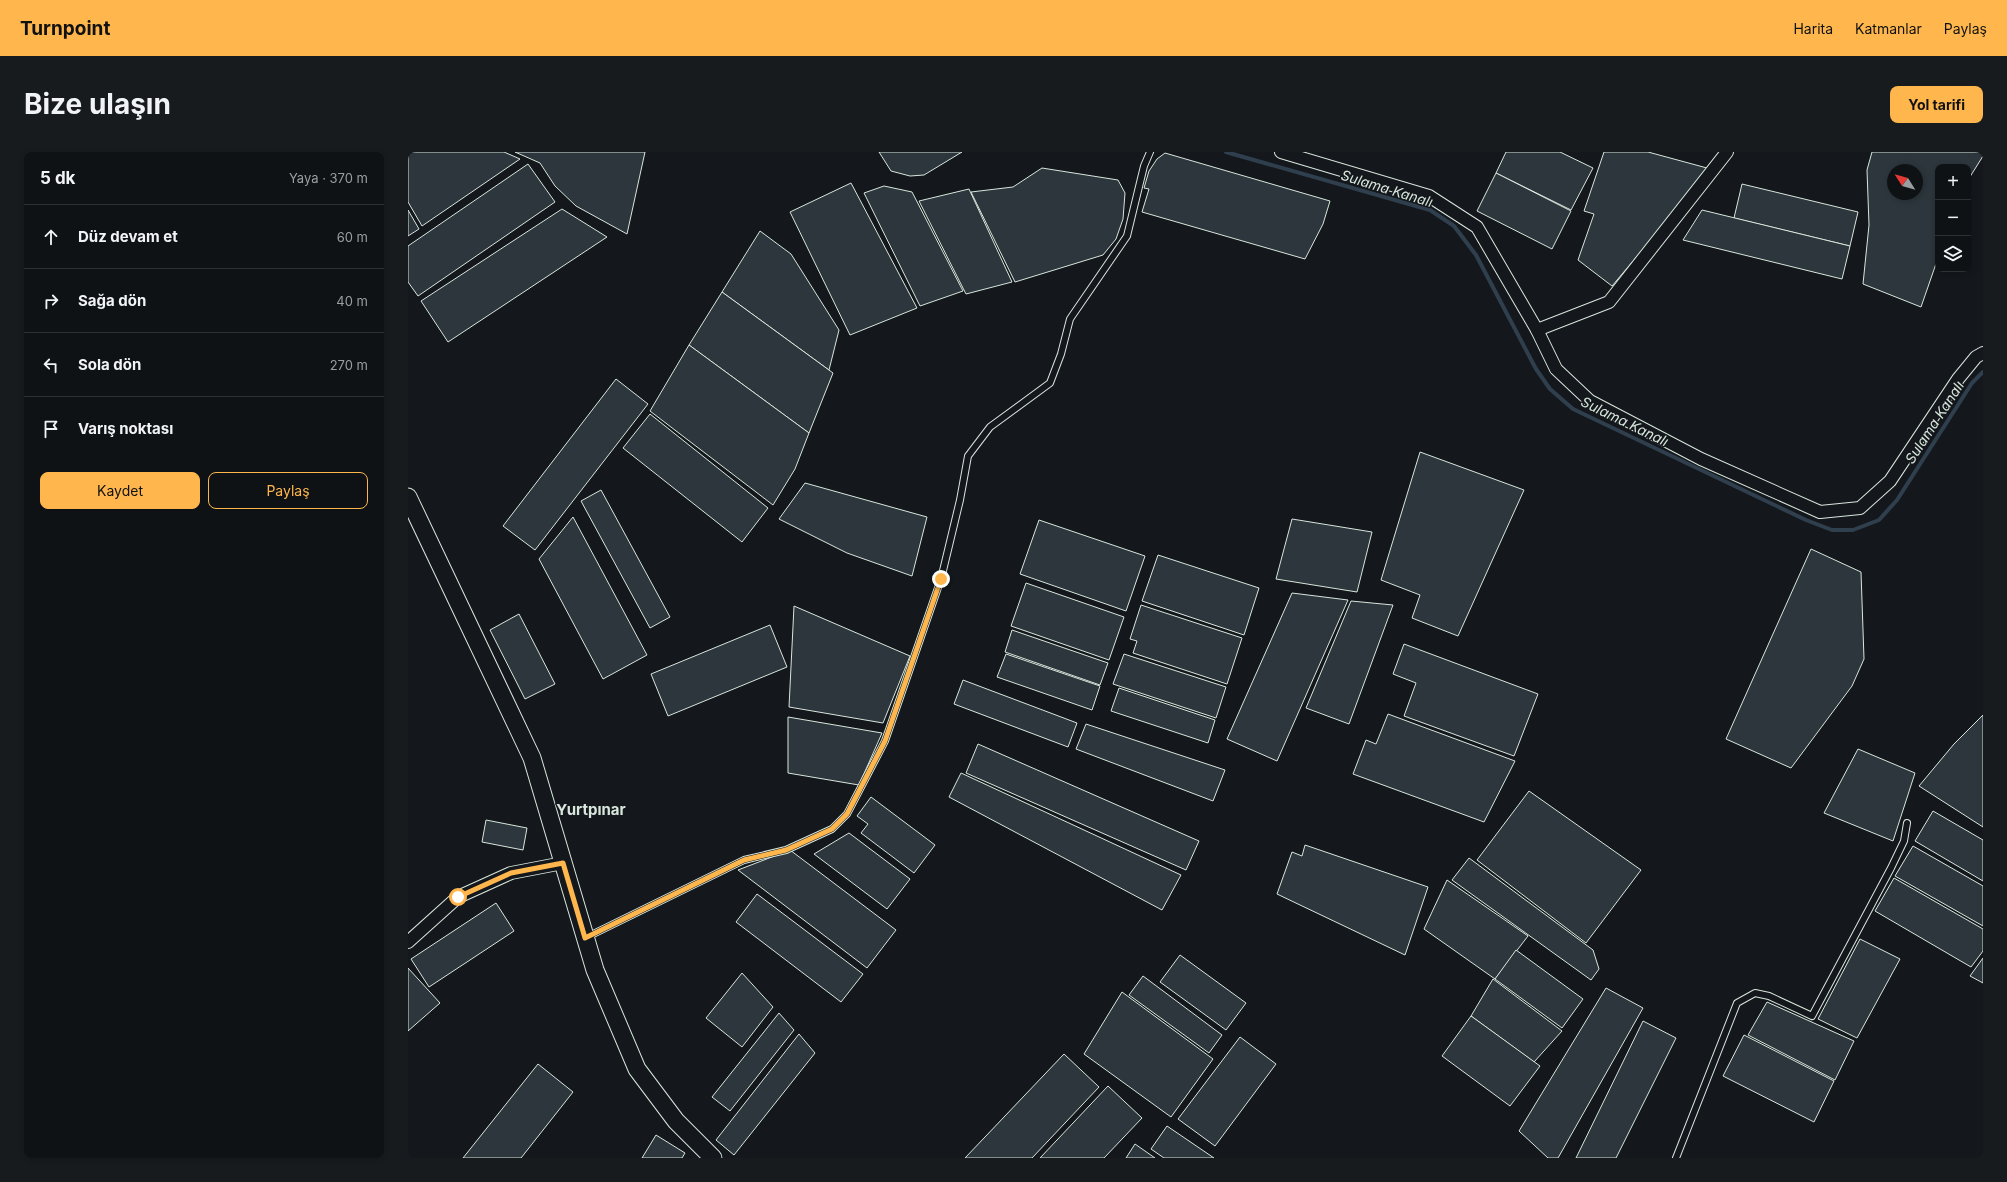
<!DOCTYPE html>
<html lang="tr">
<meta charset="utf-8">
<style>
:root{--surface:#0f1215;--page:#181b1e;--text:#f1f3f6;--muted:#9b9ea0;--line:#2f3234;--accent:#ffb74d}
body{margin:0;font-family:Inter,sans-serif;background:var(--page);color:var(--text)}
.controls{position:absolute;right:12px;top:12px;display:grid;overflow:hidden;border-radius:8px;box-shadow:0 2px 6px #0003}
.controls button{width:36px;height:36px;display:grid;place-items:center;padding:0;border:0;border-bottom:1px solid var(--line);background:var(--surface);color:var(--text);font:20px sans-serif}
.compass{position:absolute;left:1479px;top:12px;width:36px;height:36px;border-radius:50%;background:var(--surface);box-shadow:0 2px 6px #0003;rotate:307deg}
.stop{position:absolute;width:12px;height:12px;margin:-9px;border:3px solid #ffb74d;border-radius:50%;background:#fff}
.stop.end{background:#ffb74d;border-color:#fff;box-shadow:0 1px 4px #0008}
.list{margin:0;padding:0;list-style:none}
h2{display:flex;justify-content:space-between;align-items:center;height:52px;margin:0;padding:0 16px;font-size:17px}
h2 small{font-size:13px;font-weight:400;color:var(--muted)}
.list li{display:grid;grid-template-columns:26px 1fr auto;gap:12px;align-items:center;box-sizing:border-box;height:64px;padding:0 16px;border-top:1px solid var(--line)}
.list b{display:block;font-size:15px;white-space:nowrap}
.list em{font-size:13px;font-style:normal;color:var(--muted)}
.actions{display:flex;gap:8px;padding:12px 16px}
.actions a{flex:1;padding:9px 0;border:1px solid var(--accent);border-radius:8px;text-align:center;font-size:14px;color:var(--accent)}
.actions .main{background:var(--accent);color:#111}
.icon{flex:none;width:22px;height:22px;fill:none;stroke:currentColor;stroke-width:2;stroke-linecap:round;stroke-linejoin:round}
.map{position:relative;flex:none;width:1575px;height:1006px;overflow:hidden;border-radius:8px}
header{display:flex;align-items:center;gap:24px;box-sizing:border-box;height:56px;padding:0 20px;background:var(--accent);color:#111}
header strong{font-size:19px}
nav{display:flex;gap:22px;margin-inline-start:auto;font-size:14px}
.intro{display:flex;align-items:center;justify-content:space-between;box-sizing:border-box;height:96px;padding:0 24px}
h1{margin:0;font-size:28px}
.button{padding:10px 18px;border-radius:8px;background:var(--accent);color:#111;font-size:14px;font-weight:700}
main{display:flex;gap:24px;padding:0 24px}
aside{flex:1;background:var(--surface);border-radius:8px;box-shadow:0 2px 6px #0003}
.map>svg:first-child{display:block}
</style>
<header>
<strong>Turnpoint</strong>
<nav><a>Harita</a><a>Katmanlar</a><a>Paylaş</a></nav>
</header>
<div class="intro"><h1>Bize ulaşın</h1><a class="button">Yol tarifi</a></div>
<main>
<aside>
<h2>5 dk<small>Yaya · 370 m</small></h2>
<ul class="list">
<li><svg class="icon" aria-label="ahead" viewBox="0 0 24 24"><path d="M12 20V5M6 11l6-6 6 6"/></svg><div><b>Düz devam et</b></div><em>60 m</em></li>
<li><svg class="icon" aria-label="right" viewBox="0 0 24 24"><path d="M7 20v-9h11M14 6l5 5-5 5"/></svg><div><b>Sağa dön</b></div><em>40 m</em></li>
<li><svg class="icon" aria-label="left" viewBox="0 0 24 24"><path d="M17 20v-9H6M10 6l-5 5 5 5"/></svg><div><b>Sola dön</b></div><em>270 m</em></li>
<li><svg class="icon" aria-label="arrive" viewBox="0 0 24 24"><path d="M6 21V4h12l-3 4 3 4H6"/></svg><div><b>Varış noktası</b></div></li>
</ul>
<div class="actions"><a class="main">Kaydet</a><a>Paylaş</a></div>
</aside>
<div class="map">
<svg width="1575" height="1006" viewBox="0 0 1575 1006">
<rect width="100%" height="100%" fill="#14181c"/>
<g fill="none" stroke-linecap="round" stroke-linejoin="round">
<polyline stroke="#2f3f4d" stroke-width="4" points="818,0 1022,58 1046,74 1068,103 1128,217 1142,237 1165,257 1398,368 1424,378 1445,378 1471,368 1489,348 1564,231 1575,220"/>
</g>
<g fill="#2c363c" stroke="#d8e6dc" fill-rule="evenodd">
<polygon points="0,0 96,0 112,7 14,74 0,50"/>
<polygon points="107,0 237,0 219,82 168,54 147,34 132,11"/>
<polygon points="471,0 554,0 516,23 502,24 483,19"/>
<polygon points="1098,0 1152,0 1185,16 1163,58 1088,21"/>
<polygon points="1196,0 1240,0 1299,16 1247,83 1204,134 1170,108 1186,62 1176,59"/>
<path d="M1464 0H1575V4L1560 28V15H1530V106L1513 155 1455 132 1461 73 1459 18ZM1485 18H1509V42H1485Z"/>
<polygon points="757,1 922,49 915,72 897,107 734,60 741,37 736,36 741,19 749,7"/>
<polygon points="120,12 147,50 10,144 0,130 0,94"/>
<polygon points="634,16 710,28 717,41 715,67 708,87 695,103 607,130 563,40 605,35"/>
<polygon points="1088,21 1163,59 1144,97 1069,59"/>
<polygon points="443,31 509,156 442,183 382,60"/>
<polygon points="1334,32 1450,60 1442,94 1326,66"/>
<polygon points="476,34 504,40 555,139 512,154 456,41"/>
<polygon points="561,37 604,130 558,142 511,49"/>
<polygon points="154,57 199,85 40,190 13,149"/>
<polygon points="0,58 11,77 0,84"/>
<polygon points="1294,58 1442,94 1434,127 1275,88"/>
<polygon points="352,79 383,102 431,178 421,218 314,140"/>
<polygon points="314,140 425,221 401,281 281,193"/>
<polygon points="281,193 401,281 387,317 365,353 242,259"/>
<polygon points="208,227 240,252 127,398 95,374"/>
<polygon points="242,262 360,356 334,390 215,296"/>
<polygon points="1012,300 1116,338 1050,484 1004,466 1012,443 973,428"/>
<polygon points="397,331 519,365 504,424 439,401 371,367"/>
<polygon points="193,338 262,465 242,476 173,349"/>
<polygon points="165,365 239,503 195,527 131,407"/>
<polygon points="884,367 964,380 949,440 868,427"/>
<polygon points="631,368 737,404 718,459 612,422"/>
<polygon points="1403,397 1453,420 1456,507 1444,534 1383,616 1318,587"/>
<polygon points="750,403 851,436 836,483 734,449"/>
<polygon points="618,431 716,465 701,508 603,474"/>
<polygon points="884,441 940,448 869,609 819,587"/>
<polygon points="943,449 985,453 941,572 898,556"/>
<polygon points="733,453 834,486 819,532 725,501 729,489 722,487"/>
<polygon points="386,454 502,504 475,571 381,555"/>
<polygon points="111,462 147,532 117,547 82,478"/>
<polygon points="362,473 379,515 260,564 243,522"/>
<polygon points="604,478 700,511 692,533 597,500"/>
<polygon points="996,492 1130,542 1106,604 996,564 1008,531 985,522"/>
<polygon points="598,502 692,534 684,558 589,525"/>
<polygon points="716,502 818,535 808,566 705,532"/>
<polygon points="555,528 669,571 660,595 546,552"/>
<polygon points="711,536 807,568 800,591 703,559"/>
<polygon points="980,562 1107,609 1076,670 945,622 958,588 968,592"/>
<polygon points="1575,563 1575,675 1511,634 1546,592"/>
<polygon points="380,565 474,581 451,633 380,621"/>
<polygon points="678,572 817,618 805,649 668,597"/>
<polygon points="570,592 791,689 778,718 558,621"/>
<polygon points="1450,597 1507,621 1485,689 1416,661"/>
<polygon points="553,621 773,723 754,758 541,645"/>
<polygon points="1121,639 1233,718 1178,791 1069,708"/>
<polygon points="463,645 527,693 506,721 453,681 460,672 449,664"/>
<polygon points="1525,659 1575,688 1575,729 1507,689"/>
<polygon points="78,668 119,676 115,698 74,690"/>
<polygon points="441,681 502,727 479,757 406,702"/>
<polygon points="897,693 1020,735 997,803 869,742 884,700 894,704"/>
<polygon points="1505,694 1575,734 1575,774 1487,724"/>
<polygon points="382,698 488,778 459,816 330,718"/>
<polygon points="1061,706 1185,798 1191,817 1183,828 1044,728"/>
<polygon points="1486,726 1575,777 1575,799 1563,815 1467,759"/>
<polygon points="1039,728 1120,784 1087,827 1016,777"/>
<polygon points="349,742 455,822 433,850 328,770"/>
<polygon points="88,751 106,779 21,835 3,807"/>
<polygon points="1452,787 1492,807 1449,886 1410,867"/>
<polygon points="1108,798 1175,847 1154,876 1087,827"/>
<polygon points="772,803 838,851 818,878 752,830"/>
<polygon points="1575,806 1575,831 1562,824"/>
<polygon points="0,816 32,851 0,879"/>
<polygon points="334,821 365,855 334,895 298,866"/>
<polygon points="735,824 814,883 801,901 721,843"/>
<polygon points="1085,827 1154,879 1126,910 1063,864"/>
<polygon points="1198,836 1235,856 1150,1006 1140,1006 1111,979"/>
<polygon points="714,840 805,907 763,965 676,902"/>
<polygon points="1359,850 1446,889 1427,928 1340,883"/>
<polygon points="371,861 386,878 322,959 304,945"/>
<polygon points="1063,864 1132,914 1102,954 1034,904"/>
<polygon points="1235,869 1268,886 1208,1006 1168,1006"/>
<polygon points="391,882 407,901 326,1003 308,988"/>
<polygon points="1336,883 1426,929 1406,970 1315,924"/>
<polygon points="832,885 868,912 807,994 770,967"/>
<polygon points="656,902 691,935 624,1006 557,1006"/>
<polygon points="130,912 165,940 113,1006 55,1006"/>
<polygon points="700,934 734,966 696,1006 632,1006"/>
<polygon points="759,974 806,1006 756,1006 743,997"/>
<polygon points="248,983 277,1001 274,1006 234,1006"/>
<polygon points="727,992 747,1006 718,1006"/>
</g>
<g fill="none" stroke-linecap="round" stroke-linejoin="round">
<g stroke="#d8e6dc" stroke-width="8">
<g id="lane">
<polyline points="179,785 336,708 378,698 424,677 439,662 477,589 533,427 552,348 560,304 582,275 642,231 653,202 662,167 719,84 736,14 742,0"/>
<polyline points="1268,1006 1329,851 1347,841 1361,844 1404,864 1483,716 1496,689 1499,671"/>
</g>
</g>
<g stroke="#d8e6dc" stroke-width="14">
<g id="street">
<polyline points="873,0 1021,44 1069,75 1129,178 1148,217 1182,249 1293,307 1412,360 1452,356 1482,329 1550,227 1568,205 1575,201"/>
<polyline points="1129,178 1201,150 1319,0"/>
<polyline points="0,790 50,745 103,721 155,711"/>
</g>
</g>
<g stroke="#d8e6dc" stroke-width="19">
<polyline id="secondary" points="0,345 124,606 187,818 229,917 268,969 305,1006"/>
</g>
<use href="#lane" stroke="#14181c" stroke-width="6"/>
<use href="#street" stroke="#14181c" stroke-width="12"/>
<use href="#secondary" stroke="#14181c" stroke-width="17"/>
</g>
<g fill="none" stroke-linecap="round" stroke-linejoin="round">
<polyline stroke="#ffb74d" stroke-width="5" points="50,745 103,721 155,711 177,786 336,708 378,698 424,677 439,662 477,589 533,427"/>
</g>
<g text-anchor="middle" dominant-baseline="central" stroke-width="3" stroke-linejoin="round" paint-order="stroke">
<g font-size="14" font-style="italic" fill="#d8e6dc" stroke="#14181c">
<text transform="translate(979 36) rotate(17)">Sulama Kanalı</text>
<text transform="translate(1217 269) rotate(26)">Sulama Kanalı</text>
<text transform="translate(1526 270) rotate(-57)">Sulama Kanalı</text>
</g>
<g font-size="15" font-weight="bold" fill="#d8e6dc" stroke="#14181c">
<text x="183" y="657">Yurtpınar</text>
</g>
</g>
</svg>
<div class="controls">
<button>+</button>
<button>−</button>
<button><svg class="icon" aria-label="layers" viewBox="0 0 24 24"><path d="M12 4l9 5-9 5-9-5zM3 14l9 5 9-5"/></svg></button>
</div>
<svg class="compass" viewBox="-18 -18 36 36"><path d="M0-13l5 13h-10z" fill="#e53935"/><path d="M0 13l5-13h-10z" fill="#9b9ea0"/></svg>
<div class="stop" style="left:50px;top:745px"></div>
<div class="stop end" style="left:533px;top:427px"></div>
</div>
</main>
